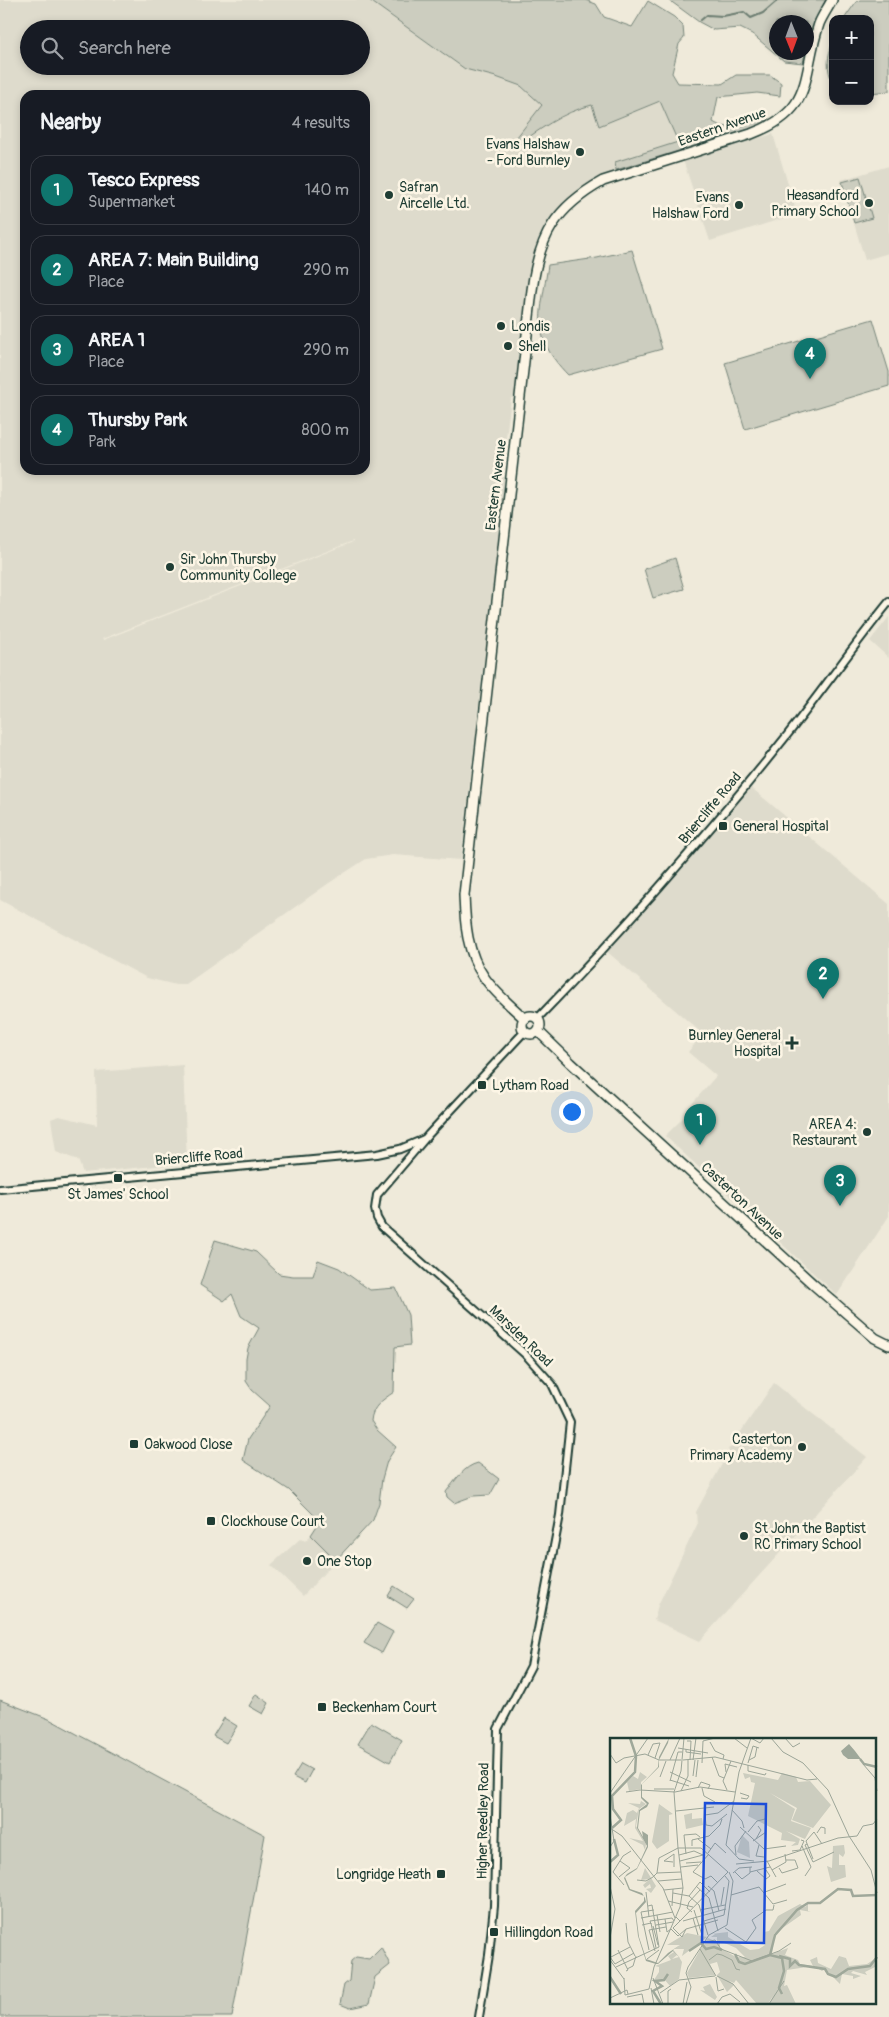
<!DOCTYPE html>
<meta charset="utf-8">
<style>
:root{--surface:#171b24;--page:#242831;--text:#f1f3f6;--muted:#9ea1a6;--line:#363941;--accent:#0f766e}
body{margin:0;font-family:Pangolin,sans-serif;background:var(--page);color:var(--text)}
.controls{position:absolute;right:15px;top:15px;display:grid;overflow:hidden;border-radius:10px;box-shadow:0 2px 8px #0003}
.controls button{width:45px;height:45px;display:grid;place-items:center;padding:0;border:0;border-bottom:1px solid var(--line);background:var(--surface);color:var(--text);font:25px sans-serif}
.compass{position:absolute;left:769px;top:15px;width:45px;height:45px;border-radius:50%;background:var(--surface);box-shadow:0 2px 8px #0003;rotate:179deg}
.you{position:absolute;left:571px;top:1111px;width:18px;height:18px;margin:-12px;border:4px solid #fff;border-radius:50%;background:#1a73e8;box-shadow:0 0 0 8px #1a73e833}
.badge{display:grid;place-items:center;width:32px;height:32px;border-radius:50%;background:var(--accent);color:#fff;font-size:16px;font-weight:700}
.pin{position:absolute;translate:-50% -41px;filter:drop-shadow(0 1px 2px #0008)}
.pin::after{content:'';position:absolute;top:26px;width:18px;height:15px;background:inherit;clip-path:polygon(0 0,100% 0,50% 100%)}
.list{margin:0;padding:0;list-style:none}
h2{display:flex;justify-content:space-between;align-items:center;height:65px;margin:0;padding:0 20px;font-size:21px}
h2 small{font-size:16px;font-weight:400;color:var(--muted)}
.list li{display:grid;grid-template-columns:32px 1fr auto;gap:15px;align-items:center;box-sizing:border-box;height:70px;margin:0 10px 10px;padding:0 10px;border:1px solid var(--line);border-radius:15px}
.list b{display:block;font-size:19px;white-space:nowrap}
.list p{margin:0;font-size:16px;white-space:nowrap;color:var(--muted)}
.list em{font-size:16px;font-style:normal;color:var(--muted)}
.icon{flex:none;width:28px;height:28px;fill:none;stroke:currentColor;stroke-width:2;stroke-linecap:round;stroke-linejoin:round}
.map{position:relative;flex:none;width:889px;height:2017px;overflow:hidden}
.search{position:absolute;background:var(--surface);box-shadow:0 2px 8px #0003;left:20px;top:20px;width:350px;height:55px;display:flex;align-items:center;gap:12px;box-sizing:border-box;padding:0 18px;border-radius:28px;color:var(--muted);font-size:19px}
.panel{position:absolute;background:var(--surface);box-shadow:0 2px 8px #0003;left:20px;top:90px;width:350px;height:385px;border-radius:15px}
.map>svg:first-child{display:block}
</style>
<div class="map">
<svg width="889" height="2017" viewBox="0 0 889 2017">
<rect width="100%" height="100%" fill="#efeada"/>
<filter id="ink" filterUnits="userSpaceOnUse"><feTurbulence type="fractalNoise" baseFrequency=".02" numOctaves="2"/><feDisplacementMap in="SourceGraphic" scale="10" xChannelSelector="R" yChannelSelector="G"/><feConvolveMatrix kernelMatrix="1 2 1 2 8 2 1 2 1" color-interpolation-filters="sRGB"/></filter>
<g filter="url(#ink)">
<g fill="#dedbcc" fill-rule="evenodd">
<path d="M0 0H369L465 69 496 77 521 86 543 105 513 142 580 108 592 105 599 126 660 101 678 142 615 162 616 170 583 186 565 201 550 220 536 252 527 286 515 397 511 398 502 469 505 482 461 860 393 855 366 859 329 883 186 984 176 985 147 978 0 900ZM29 29H361V66H29ZM25 95H365V470H25ZM353 542 103 640 102 639 353 541Z"/>
<polygon points="773,134 797,214 710,241 683,160"/>
<polygon points="889,166 889,253 865,260 841,180"/>
<polygon points="889,617 889,658 870,641"/>
<polygon points="747,784 889,904 889,1216 837,1295 665,1136 687,1114 690,1106 716,1076 688,1052 703,1034 604,949"/>
<polygon points="183,1065 187,1163 83,1173 78,1160 56,1152 51,1119 59,1116 97,1125 96,1072"/>
<polygon points="774,1383 867,1457 700,1641 654,1620 658,1605 697,1525 696,1512 729,1451 728,1449 736,1445 738,1436"/>
<polygon points="311,1535 336,1560 303,1596 271,1565 301,1538 305,1541"/>
</g>
<g fill="#cccdbf" stroke="#76857a">
<path d="M369 0H585L596 4 604 17 632 27 648 1 674 17 683 26 684 38 679 44 672 73 678 83 722 84 736 75H770L781 83 780 96 757 93 718 97 713 122C733 134 749 121 769 118L763 125 616 170 615 162 678 142 660 101 599 126 592 105C562 112 538 131 513 148V142L542 105 521 86 496 77 465 69Z"/>
<polygon points="669,0 826,0 815,20 807,49 806,22 776,22 776,52 805,53 803,63 784,61 752,34 740,28 714,30 699,22"/>
<polygon points="860,0 889,0 889,91 870,93 870,19 844,19 856,2"/>
<path d="M833 42V83C826 69 827 56 833 42Z"/>
<polygon points="860,177 872,218 854,223 842,182"/>
<path d="M632 250 662 349 568 375C529 335 541 315 548 265L597 258Z"/>
<polygon points="873,319 889,372 889,386 745,429 725,363"/>
<polygon points="675,558 684,589 653,598 644,569"/>
<path d="M215 1240 256 1252 279 1274 293 1276H313L318 1260 339 1268 370 1290 396 1288 408 1315 410 1345 395 1347 394 1392C382 1400 372 1407 371 1421L377 1430 396 1447 387 1461 382 1479 379 1503 373 1520 336 1560 311 1535 320 1521 289 1490 243 1460 248 1439 270 1406 252 1390 246 1381V1359L248 1348 259 1328 241 1316 232 1294 224 1301 200 1285Z"/>
<path d="M478 1463 499 1479 490 1495 473 1496 454 1503 447 1497 446 1492C455 1481 464 1466 478 1463Z"/>
<polygon points="394,1586 414,1599 407,1608 388,1596"/>
<polygon points="377,1623 393,1632 382,1653 364,1643"/>
<polygon points="256,1694 269,1703 263,1714 249,1706"/>
<polygon points="0,1700 49,1719 265,1835 232,2017 0,2017"/>
<polygon points="224,1718 237,1726 226,1743 213,1736"/>
<polygon points="371,1722 402,1740 390,1762 358,1744"/>
<polygon points="301,1764 312,1770 305,1783 293,1777"/>
<polygon points="381,1947 390,1965 375,1977 369,2004 350,2008 340,2004 344,1985 349,1981 351,1961 356,1957 369,1959"/>
</g>
<g fill="none" stroke-linecap="round" stroke-linejoin="round">
<polyline stroke="#6c7d71" stroke-width="2" points="701,20 707,15 723,16 744,12 751,18 763,13 778,0"/>
<g stroke="#1f3d34" stroke-width="10">
<g id="tertiary">
<path d="M538 1018C625 928 709 833 788 734 822 691 854 645 889 602"/>
<polyline points="0,1189 377,1154 400,1149 424,1139"/>
<polyline points="479,2017 489,1955 494,1906 498,1729 531,1666 560,1515 570,1422 552,1384 526,1355 382,1227 377,1218 375,1209 377,1195 428,1135 525,1031"/>
</g>
</g>
<g stroke="#1f3d34" stroke-width="12">
<g id="trunk">
<circle cx="531" cy="1025" r="9"/>
<path d="M525 1019C511 1006 494 992 484 977 467 953 465 924 464 895L532 290C539 236 555 208 603 181L751 134C816 110 801 77 819 24 822 16 828 8 832 0"/>
<polyline points="538,1031 571,1063 814,1285 875,1338 889,1345"/>
</g>
</g>
<use href="#tertiary" stroke="#fcf5e5" stroke-width="6"/>
<use href="#trunk" stroke="#fcf5e5" stroke-width="9"/>
</g>
</g>
<g fill="#1f3d34" stroke="#fcf5e5" stroke-width="2">
<circle cx="580" cy="152" r="5"/>
<circle cx="389" cy="195" r="5"/>
<circle cx="869" cy="203" r="5"/>
<circle cx="739" cy="205" r="5"/>
<circle cx="501" cy="326" r="5"/>
<circle cx="508" cy="346" r="5"/>
<circle cx="170" cy="567" r="5"/>
<rect x="718" y="821" width="10" height="10" rx="2.5"/>
<path d="M789.5 1035.5h5v5h5v5h-5v5h-5v-5h-5v-5h5z"/>
<rect x="477" y="1080" width="10" height="10" rx="2.5"/>
<circle cx="867" cy="1132" r="5"/>
<rect x="113" y="1173" width="10" height="10" rx="2.5"/>
<rect x="129" y="1439" width="10" height="10" rx="2.5"/>
<circle cx="802" cy="1447" r="5"/>
<rect x="206" y="1516" width="10" height="10" rx="2.5"/>
<circle cx="744" cy="1536" r="5"/>
<circle cx="307" cy="1561" r="5"/>
<rect x="317" y="1702" width="10" height="10" rx="2.5"/>
<rect x="436" y="1869" width="10" height="10" rx="2.5"/>
<rect x="489" y="1927" width="10" height="10" rx="2.5"/>
</g>
<g text-anchor="middle" dominant-baseline="central" stroke-width="5" stroke-linejoin="round" paint-order="stroke">
<g font-size="14" fill="#1f3d34" stroke="#fcf5e5">
<text transform="translate(722 127) rotate(-19)">Eastern Avenue</text>
<text transform="translate(496 485) rotate(-83)">Eastern Avenue</text>
<text transform="translate(710 808) rotate(-50)">Briercliffe Road</text>
<text transform="translate(199 1157) rotate(-5)">Briercliffe Road</text>
<text transform="translate(742 1201) rotate(43)">Casterton Avenue</text>
<text transform="translate(521 1336) rotate(44)">Marsden Road</text>
<text transform="translate(483 1821) rotate(-89)">Higher Reedley Road</text>
</g>
<g font-size="14" fill="#1f3d34" stroke="#fcf5e5" text-anchor="start">
<text x="570" y="144" text-anchor="end">Evans Halshaw<tspan x="570" dy="16">- Ford Burnley</tspan></text>
<text x="399" y="187">Safran<tspan x="399" dy="16">Aircelle Ltd.</tspan></text>
<text x="859" y="195" text-anchor="end">Heasandford<tspan x="859" dy="16">Primary School</tspan></text>
<text x="729" y="197" text-anchor="end">Evans<tspan x="729" dy="16">Halshaw Ford</tspan></text>
<text x="511" y="326">Londis</text>
<text x="518" y="346">Shell</text>
<text x="180" y="559">Sir John Thursby<tspan x="180" dy="16">Community College</tspan></text>
<text x="733" y="826">General Hospital</text>
<text x="781" y="1035" text-anchor="end">Burnley General<tspan x="781" dy="16">Hospital</tspan></text>
<text x="492" y="1085">Lytham Road</text>
<text x="857" y="1124" text-anchor="end">AREA 4:<tspan x="857" dy="16">Restaurant</tspan></text>
<text x="118" y="1194" text-anchor="middle">St James' School</text>
<text x="792" y="1439" text-anchor="end">Casterton<tspan x="792" dy="16">Primary Academy</tspan></text>
<text x="144" y="1444">Oakwood Close</text>
<text x="221" y="1521">Clockhouse Court</text>
<text x="754" y="1528">St John the Baptist<tspan x="754" dy="16">RC Primary School</tspan></text>
<text x="317" y="1561">One Stop</text>
<text x="332" y="1707">Beckenham Court</text>
<text x="431" y="1874" text-anchor="end">Longridge Heath</text>
<text x="504" y="1932">Hillingdon Road</text>
</g>
</g>
<g transform="translate(610 1738)">
<rect width="266" height="266" fill="#efeada"/>
<path d="M30 34 37 39 31 44V51L19 53 17 44 23 38 28 41ZM133 35 168 42 172 35 186 39 188 44 200 43 221 67 203 90 182 82 187 70 160 55 185 71 181 83 201 90 195 101 176 93 190 101 188 107 181 108 186 104 171 102 172 95 138 78 145 45 141 44 140 39 135 41ZM31 63 36 66 29 71 26 88 36 106 35 112 33 107 19 100 33 103 25 90 26 81 14 88 17 75 23 72 27 75 29 70 18 65 30 66ZM49 66 63 76 59 77V103L47 111 42 104ZM82 75V81L92 80 93 87 76 91 74 77ZM132 97 139 104 140 120 127 114ZM234 107 235 115 233 119 229 116V127H235L236 139 221 144 217 128 222 130 223 108ZM35 130 46 148 41 155 36 151 41 150 40 146 35 150 33 147 40 141 31 142ZM190 166 195 169 198 166V173L201 174 190 172 191 177 164 196 162 216 178 210 175 217 188 222 190 226 203 228 200 222 207 219 208 225 221 231 229 218 236 220 239 228 257 226 266 220 265 229 255 234 257 237 243 233 241 235 251 238 243 241V238L232 236 230 246 215 231 212 233 204 228 177 232 174 248 177 247 186 266H159L163 258 158 266H147L126 242 124 245 119 243 124 247 117 254 107 237 110 234 107 224 100 226 105 237 79 240 77 235 91 210 98 200 107 204V199H101L105 196H101L118 194V199L140 212 149 211 155 207 154 194 159 193 168 178ZM110 203 126 210 135 219H126L110 210ZM77 195 97 199 72 218 74 211H64L70 207H57ZM64 214 67 217 62 221 69 219 72 224 69 241 60 248 54 241 44 242 49 234V229L45 228 61 222 58 218ZM100 246 107 259 105 262 90 252 95 253 93 249Z" fill="#cccdbf" fill-rule="evenodd"/>
<path d="M59 0 58 5 49 22V29L32 46V59L39 65 37 69 30 73 28 90 33 99 32 93 38 97V109L27 131 15 139 20 151 32 155 35 160 36 164 26 175 29 199 34 214 36 221 48 225 58 215 70 207 63 212 70 220 63 213 48 226H46L36 223 28 198 25 173 34 163V158L19 152 14 140 17 136 27 130 37 108 27 90 29 72 37 66 31 60V47L48 29 49 19ZM239 6 245 13 251 21H238L233 17 231 13Z" fill="#9fa89a"/>
<path fill="none" stroke="#9fa89a" stroke-width="2.5" d="M250 21 254 26 267 29M2 90 11 82 3 71 2 58 25 34 26 18 20 0M0 124 8 117 4 101M79 213 91 205 96 211 104 209 112 212M125 216 129 224 135 226 160 217 172 220 174 233 169 250 172 256M160 217 165 197 187 172 198 165H210L228 151 241 152 243 158 267 157M169 218 180 221V228L185 223 189 227 215 231 218 236 226 239 238 231 260 228 267 219M0 239 11 256M51 266 43 253 52 248 45 243 54 242 58 236"/>
<path fill="none" stroke="#9ca598" stroke-width="1" d="M74 0 71 33 64 54 68 110H91L118 134M124 0 137 10M141 0 129 34 116 107 129 121 144 123M141 0 150 5 154 0M161 0 173 14 193 25 218 52 239 98 261 132 267 155M175 0 183 9 190 5M77 3H81L80 22M100 4 105 13 114 17 113 21M68 10 98 15M76 11V14L91 16M0 16 6 25 14 20 35 16 49 22H71M38 17 43 6 50 5 45 20M102 19 109 38 114 40M60 22 70 0M73 22 105 19 197 42 207 41M83 22 86 0M139 22 145 19 147 9M92 25 93 3 105 0M138 25 143 8 149 10M253 26 265 40 267 53M138 27V33L155 37 156 35M60 34 81 44M116 34 115 26 127 29M83 38 85 22M50 39 56 23M86 39 88 22M60 42 79 48M60 43 68 14H72M88 50 91 44 100 47 98 51M92 50 94 58 105 64M44 51H64M117 52 113 43 121 23M71 53 78 38V22M16 54 30 52 65 54 90 49 125 54M0 55 38 0M130 55 139 58 137 61 131 60M122 72 132 83 134 90M66 73 104 69M117 76 102 88 96 87 95 77 108 75 124 63M0 77 4 103 0 109M130 89 154 111M0 90 12 98 53 150 65 180M138 94 147 83 155 81M207 95 211 89 215 90V96M88 101 101 111M146 101 151 92 148 88M143 103 156 94M197 106 195 107 203 124 224 114M149 107 146 118 154 119M82 108V102L99 98 110 87 112 81M192 108 201 129 195 138M154 111 176 108M182 113 190 112 194 103 191 102M98 115 105 105 116 115M76 116 74 97 86 96 90 99M99 116 83 134 95 141 101 138 108 145M69 117 84 113 93 117 70 123M126 117 125 108 136 93M203 121 196 103 204 94 212 106M157 123 166 139M63 124 54 123 64 116V129M76 125 91 124M126 126 159 123 228 100 247 98 253 88 263 86 267 81M71 129 88 127M169 130 172 135 188 130 185 122H176M162 132 176 124 175 116M147 133 156 141 160 138 156 132M125 134 132 141 140 135V129M140 134 160 129M47 135 71 134M123 135 129 130 142 129M9 139 20 130 10 123M27 142 36 143 43 139 47 135 49 120 68 110M48 143 72 141M14 147 3 134 13 118 21 113M0 148 5 171 0 200M86 148 99 160 108 193M98 148 104 153 109 173M54 152 73 150M36 154 39 179M155 154 176 146M63 155 79 158 89 167M121 157 149 149 163 166 177 162M79 158 90 144 100 154M58 163 83 169M89 167 98 197M111 167 114 149M38 168 42 167 49 209M62 168 63 151M84 172 92 197M90 172 115 167M82 174 77 170 79 164 90 152M47 177 50 194M31 180 63 174M83 180 88 197M55 181 57 194 61 191 68 198M70 183 118 134M73 183 116 171M94 183 114 177 119 143 115 138M16 185 18 204 25 218M41 186 40 183 62 180 64 183M32 187 41 185 46 210M46 187 63 184M43 188 48 207M63 190 72 199 76 191M63 190 70 183 66 179M115 190 136 204 146 190 142 182 156 172H163L164 167M68 198 76 191 108 182M96 204 105 202 111 211 142 223 169 213 181 205M90 211 106 238M8 212 18 232 16 233M39 212 31 174 44 172M45 213 39 192 56 189M0 219 5 226 24 215M1 219 20 209M37 221 49 212M0 222 14 241M99 222 107 216 112 217 122 222 126 231 130 232M6 229 49 209M17 231 23 228 26 218M107 238 123 246 139 266M106 239 108 253 114 251M14 240 15 257M43 240 53 266M41 250 44 266M50 255 69 242 105 238M15 257 39 251 44 229 70 169 73 150 68 110M17 259 32 256 34 266M0 260 17 252 18 256M58 266V253L61 251M73 266 77 244M76 266 81 249 76 235 78 229 99 197 117 187 123 143 119 134M107 266 112 259 120 256 130 264M159 266 174 243"/>
<path fill="#1d4ed8" fill-opacity="0.15" stroke="#1d4ed8" stroke-width="2.5" d="M95 65 156 66 154 205 92 204Z"/>
<rect width="266" height="266" fill="none" stroke="#1f3d34" stroke-width="2.5"/>
</g>
</svg>
<div class="controls">
<button>+</button>
<button>−</button>
</div>
<svg class="compass" viewBox="-18 -18 36 36"><path d="M0-13l5 13h-10z" fill="#e53935"/><path d="M0 13l5-13h-10z" fill="#9ea1a6"/></svg>
<div class="you"></div>
<div class="pin badge" style="left:700px;top:1145px">1</div>
<div class="pin badge" style="left:823px;top:999px">2</div>
<div class="pin badge" style="left:840px;top:1206px">3</div>
<div class="pin badge" style="left:810px;top:379px">4</div>
<div class="search"><svg class="icon" aria-label="search" viewBox="0 0 24 24"><circle cx="10" cy="10" r="6"/><path d="M15 15l6 6"/></svg>Search here</div>
<section class="panel">
<h2>Nearby<small>4 results</small></h2>
<ul class="list">
<li><span class="badge">1</span><div><b>Tesco Express</b><p>Supermarket</p></div><em>140 m</em></li>
<li><span class="badge">2</span><div><b>AREA 7: Main Building</b><p>Place</p></div><em>290 m</em></li>
<li><span class="badge">3</span><div><b>AREA 1</b><p>Place</p></div><em>290 m</em></li>
<li><span class="badge">4</span><div><b>Thursby Park</b><p>Park</p></div><em>800 m</em></li>
</ul>
</section>
</div>
